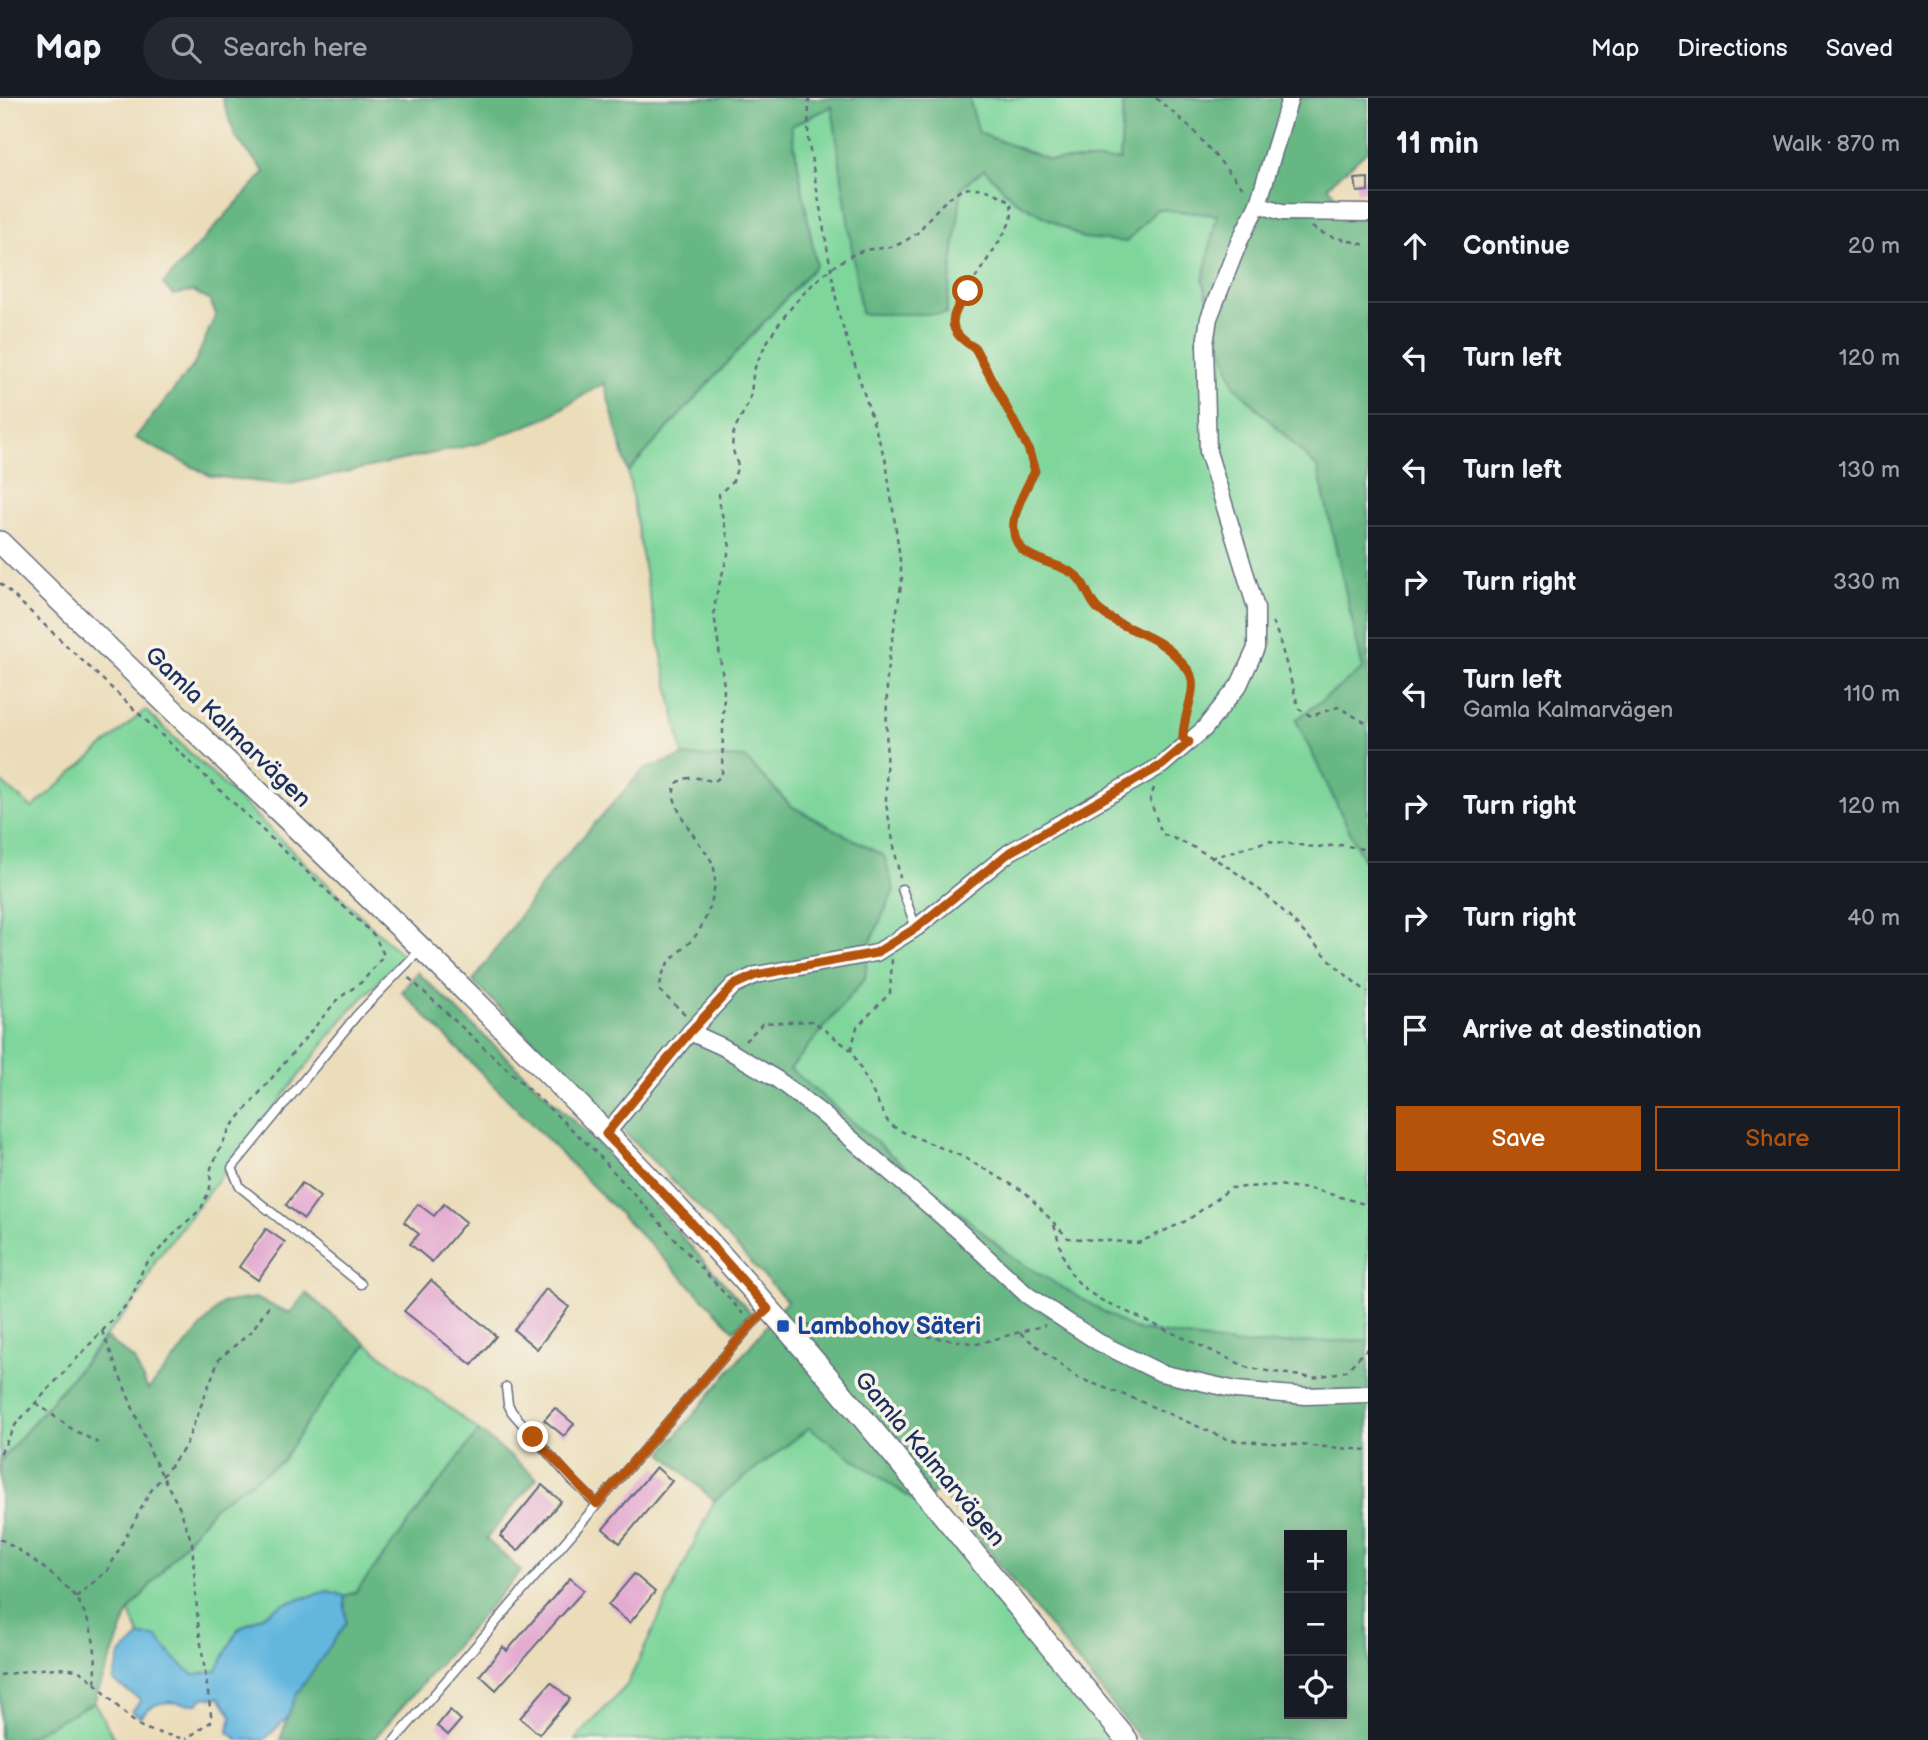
<!DOCTYPE html>
<meta charset="utf-8">
<style>
:root{--surface:#171b24;--page:#242831;--text:#f1f3f6;--muted:#9ea1a6;--line:#363941;--accent:#b45309}
body{margin:0;font-family:"Balsamiq Sans",sans-serif;background:var(--page);color:var(--text)}
.controls{position:absolute;right:21px;bottom:21px;display:grid;overflow:hidden;border-radius:0px;box-shadow:0 4px 18px #0003}
.controls button{width:63px;height:63px;display:grid;place-items:center;padding:0;border:0;border-bottom:2px solid var(--line);background:var(--surface);color:var(--text);font:35px sans-serif}
.stop{position:absolute;width:21px;height:21px;margin:-16px;border:5px solid #b45309;border-radius:50%;background:#fff}
.stop.end{background:#b45309;border-color:#fff;box-shadow:0 2px 7px #0008}
.list{margin:0;padding:0;list-style:none}
h2{display:flex;justify-content:space-between;align-items:center;height:91px;margin:0;padding:0 28px;font-size:30px}
h2 small{font-size:23px;font-weight:400;color:var(--muted)}
.list li{display:grid;grid-template-columns:46px 1fr auto;gap:21px;align-items:center;box-sizing:border-box;height:112px;padding:0 28px;border-top:2px solid var(--line)}
.list b{display:block;font-size:26px;white-space:nowrap}
.list p{margin:0;font-size:23px;white-space:nowrap;color:var(--muted)}
.list em{font-size:23px;font-style:normal;color:var(--muted)}
.actions{display:flex;gap:14px;padding:21px 28px}
.actions a{flex:1;padding:16px 0;border:2px solid var(--accent);border-radius:0px;text-align:center;font-size:24px;color:var(--accent)}
.actions .main{background:var(--accent);color:#fff}
.icon{flex:none;width:38px;height:38px;fill:none;stroke:currentColor;stroke-width:2;stroke-linecap:round;stroke-linejoin:round}
.map{position:relative;flex:none;width:1368px;height:1642px;overflow:hidden}
header{display:flex;align-items:center;gap:42px;box-sizing:border-box;height:98px;padding:0 35px;background:var(--surface);border-bottom:2px solid var(--line)}
header strong{font-size:33px}
nav{display:flex;gap:38px;margin-inline-start:auto;font-size:24px}
.search{width:490px;height:63px;background:var(--page);display:flex;align-items:center;gap:18px;box-sizing:border-box;padding:0 24px;border-radius:38px;color:var(--muted);font-size:26px}
main{display:flex}
aside{flex:1;background:var(--surface)}
.map>svg:first-child{display:block}
</style>
<header>
<strong>Map</strong>
<div class="search"><svg class="icon" aria-label="search" viewBox="0 0 24 24"><circle cx="10" cy="10" r="6"/><path d="M15 15l6 6"/></svg>Search here</div>
<nav><a>Map</a><a>Directions</a><a>Saved</a></nav>
</header>
<main>
<div class="map">
<svg width="1368" height="1642" viewBox="0 0 1368 1642">
<rect width="100%" height="100%" fill="#f7f3e8"/>
<filter id="ink" filterUnits="userSpaceOnUse"><feTurbulence type="fractalNoise" baseFrequency=".0143" numOctaves="2"/><feDisplacementMap in="SourceGraphic" scale="14" xChannelSelector="R" yChannelSelector="G"/><feConvolveMatrix kernelMatrix="1 2 1 2 8 2 1 2 1" color-interpolation-filters="sRGB"/></filter>
<filter id="wash" filterUnits="userSpaceOnUse"><feTurbulence type="fractalNoise" baseFrequency=".00686" numOctaves="4" result="noise"/><feDisplacementMap in="SourceGraphic" scale="28" xChannelSelector="R" yChannelSelector="G"/><feGaussianBlur stdDeviation="1.57" result="paint"/><feColorMatrix in="noise" values="0 0 0 0 0 0 0 0 0 0 0 0 0 0 0 0 0 1.4 0 .05"/><feComposite in="paint" operator="in"/></filter>
<g filter="url(#wash)">
<rect width="100%" height="100%" fill="#ebddba"/>
<g fill="#7ed69b" stroke="#4c827c" stroke-width="2">
<polygon points="969,0 1124,0 1120,62 1050,62 979,35"/>
<polygon points="833,8 862,216 946,215 962,89 984,71 1014,102 1126,144 1157,111 1217,117 1203,183 1234,287 1318,370 1363,571 1296,622 1368,771 1368,1242 1239,1247 1133,1231 1014,1161 789,970 865,880 869,848 894,792 884,758 791,708 745,660 683,658 647,486 628,374 816,167 791,28"/>
<polygon points="145,612 403,858 347,916 156,1162 140,1197 0,1364 0,683 32,710"/>
<polygon points="367,1246 479,1333 356,1494 344,1498 328,1493 283,1506 238,1531 217,1573 193,1578 173,1559 157,1540 140,1538 129,1513 216,1407 282,1363 309,1321"/>
<polygon points="809,1330 919,1406 1113,1642 575,1642 627,1587 714,1403"/>
<polygon points="94,1604 115,1642 21,1641"/>
</g>
<g fill="#66b783" stroke="#407370" stroke-width="2" fill-rule="evenodd">
<polygon points="222,0 969,0 979,35 1050,62 1120,62 1124,0 1368,0 1368,52 1328,88 1348,115 1368,115 1368,771 1296,622 1363,571 1318,370 1234,287 1203,183 1217,117 1157,111 1126,144 1083,140 1014,102 984,71 962,89 946,216 861,216 832,8 791,28 816,167 628,374 604,285 544,321 481,345 286,387 211,378 135,340 194,267 216,216 210,203 193,193 173,197 163,186 265,74 236,40"/>
<path d="M683 658 745 660 791 708 884 758 894 792 869 847 865 880 790 971 1014 1161 1133 1231 1239 1247 1368 1242V1642H1141L939 1392 919 1406 809 1330 714 1403 662 1355 787 1203 700 1110 473 883 552 773 643 672ZM1289 1437H1342V1616H1289Z"/>
<polygon points="417,874 601,1049 751,1215 734,1232 402,894"/>
<polygon points="306,1195 367,1246 309,1321 282,1363 216,1407 129,1513 94,1604 22,1642 0,1642 0,1364 106,1239 134,1262 148,1292 222,1205 255,1200 290,1215"/>
<polygon points="479,1333 537,1380 486,1441 521,1473 373,1642 280,1642 295,1597 346,1525 344,1498 356,1494"/>
</g>
<path fill="#63b7df" stroke="#3f739e" stroke-width="2" d="M328 1493 344 1498 346 1525 296 1597 287 1620 264 1642H239L228 1634 232 1618 220 1599 203 1600 198 1606C171 1606 160 1597 140 1619L132 1613 141 1602 113 1583 120 1557 140 1538 157 1539 173 1559 193 1577 216 1573 238 1532 283 1506Z"/>
<g id="blocks">
<g fill="#e4abd1">
<polygon points="1368,80 1368,93 1357,94 1355,81"/>
<polygon points="302,1085 320,1099 304,1121 286,1107"/>
<polygon points="418,1106 434,1118 444,1106 466,1124 432,1164 410,1146 419,1136 404,1124"/>
<polygon points="266,1131 285,1144 258,1182 239,1169"/>
<polygon points="431,1182 496,1238 472,1267 404,1213"/>
<polygon points="546,1191 569,1209 537,1251 514,1232"/>
<polygon points="555,1310 574,1326 564,1338 544,1322"/>
<polygon points="656,1369 672,1383 620,1445 603,1431"/>
<polygon points="542,1387 561,1403 518,1453 500,1438"/>
<polygon points="634,1476 655,1494 630,1525 608,1507"/>
<polygon points="570,1480 584,1492 496,1592 480,1577 503,1549 507,1553"/>
<polygon points="551,1584 570,1601 539,1636 520,1620"/>
<polygon points="450,1612 461,1622 448,1637 437,1628"/>
</g>
</g>
</g>
<g filter="url(#ink)">
<use href="#blocks" fill-opacity="0" stroke="#646c7e" stroke-width="2"/>
<g fill="none" stroke-linecap="round" stroke-linejoin="round">
<g stroke="#646c7e" stroke-width="11">
<g id="service">
<polyline points="902,791 916,830"/>
<polyline points="361,1186 240,1089 232,1070 357,917 421,851"/>
<polyline points="506,1289 508,1306 512,1314 572,1382 597,1406"/>
<polyline points="395,1642 752,1226 768,1211"/>
</g>
</g>
<g stroke="#646c7e" stroke-width="19">
<g id="minor">
<polyline points="1258,106 1282,114 1368,115"/>
<polyline points="690,934 734,887 756,877 876,855 916,830 1010,754 1162,667 1204,631 1239,587 1256,550 1256,510 1208,354 1205,246 1209,220 1239,144 1258,106 1290,0"/>
<polyline points="606,1036 690,934 723,949 778,982 820,1014 959,1133 1027,1197 1098,1244 1161,1275 1236,1292 1306,1298 1368,1296"/>
</g>
</g>
<g stroke="#646c7e" stroke-width="24">
<path id="tertiary" d="M0 444C229 671 470 886 690 1123 844 1289 983 1468 1127 1642"/>
</g>
<g stroke="#646c7e" stroke-width="2.5" stroke-dasharray="5 5" stroke-linecap="butt">
<polyline points="809,0 808,41 839,217 886,364 899,453 902,481 887,574 886,706 900,780"/>
<polyline points="1156,0 1191,30 1246,93"/>
<path d="M1312 129C1328 141 1349 141 1368 148"/>
<polyline points="0,485 374,837 384,857 363,883 338,901 230,1030 211,1070 210,1090 201,1111 178,1132 144,1168 131,1202 16,1326 0,1356"/>
<polyline points="1272,524 1278,537 1299,611 1311,618 1338,609 1368,626"/>
<path d="M1154 690 1150 702 1162 736C1195 747 1234 771 1261 793 1299 824 1327 866 1368 894"/>
<polyline points="1211,760 1268,743 1315,749 1342,747 1368,752"/>
<polyline points="409,880 593,1051 745,1218"/>
<path d="M685 916 660 893C660 856 690 854 702 827 709 815 715 794 715 780 715 776 714 768 712 764 705 750 647 686 689 680 697 678 706 683 715 683L722 677 724 588 714 515 716 498 730 449 720 408 719 396 733 383 738 367C725 336 737 330 749 303 753 292 751 278 756 267 772 226 819 169 862 153 872 150 884 151 894 148 900 146 907 142 913 138 920 134 924 126 930 119 959 86 972 81 1011 104 1011 110 1013 116 1011 121 1003 145 949 210 953 227 955 239 966 245 975 250L1028 350 1035 373 1019 406 1013 432 1018 448 1031 458 1076 477 1097 510 1151 538 1171 552 1191 576 1193 588 1182 630"/>
<polyline points="745,943 763,925 813,923 851,952 889,1026 903,1034 961,1058 1025,1094 1068,1140 1138,1145 1188,1122 1231,1090 1278,1087 1316,1092 1368,1107"/>
<polyline points="851,952 857,929 890,895 892,861"/>
<path d="M1054 1127C1066 1166 1064 1177 1099 1201L1249 1270 1313 1280 1346 1273 1368 1250"/>
<polyline points="807,1227 893,1233 977,1246 1045,1227"/>
<polyline points="102,1233 152,1358 180,1411 192,1445 198,1525 212,1623 186,1641"/>
<polyline points="1020,1235 1078,1280 1130,1299 1229,1342 1368,1352"/>
<polyline points="36,1305 72,1331 98,1345"/>
<path d="M0 1441C18 1450 67 1485 77 1501 93 1526 98 1556 95 1585"/>
<polyline points="76,1499 108,1472 150,1394 185,1349 219,1261 251,1234 270,1206"/>
<path d="M0 1577C24 1574 52 1567 76 1572 92 1575 122 1619 142 1629 154 1635 171 1637 184 1641"/>
</g>
<use href="#service" stroke="#fff" stroke-width="8"/>
<use href="#minor" stroke="#fff" stroke-width="16"/>
<use href="#tertiary" stroke="#fff" stroke-width="21"/>
</g>
</g>
<g fill="none" stroke-linecap="round" stroke-linejoin="round" filter="url(#ink)">
<path stroke="#b45309" stroke-width="9" d="M533 1339 597 1406 752 1226 768 1211 690 1123 606 1036 690 934 734 887 756 877 876 855 916 830 1010 754 1162 667 1189 644 1183 640C1182 620 1197 594 1191 578 1190 573 1185 569 1182 565 1156 533 1123 534 1098 511 1088 502 1086 484 1074 476 1061 467 1044 465 1030 457 997 438 1022 398 1035 373L1028 350 975 250C944 232 950 219 968 193"/>
</g>
<rect fill="#1a4fb4" stroke="#f7f3e8" stroke-width="2.5" x="776" y="1221" width="14" height="14" rx="3.5"/>
<g text-anchor="middle" dominant-baseline="central" stroke-width="7" stroke-linejoin="round" paint-order="stroke">
<g font-size="24" fill="#1b2f5e" stroke="#f7f3e8">
<text transform="translate(228 629) rotate(44)">Gamla Kalmarvägen</text>
<text transform="translate(930 1361) rotate(50)">Gamla Kalmarvägen</text>
</g>
<g font-size="24" font-weight="bold" fill="#164399" stroke="#f7f3e8" text-anchor="start">
<text x="797" y="1228">Lambohov Säteri</text>
</g>
</g>
</svg>
<div class="controls">
<button>+</button>
<button>−</button>
<button><svg class="icon" aria-label="locate" viewBox="0 0 24 24"><circle cx="12" cy="12" r="6"/><path d="M12 2v4M12 18v4M2 12h4M18 12h4"/></svg></button>
</div>
<div class="stop" style="left:968px;top:193px"></div>
<div class="stop end" style="left:533px;top:1339px"></div>
</div>
<aside>
<h2>11 min<small>Walk · 870 m</small></h2>
<ul class="list">
<li><svg class="icon" aria-label="ahead" viewBox="0 0 24 24"><path d="M12 20V5M6 11l6-6 6 6"/></svg><div><b>Continue</b></div><em>20 m</em></li>
<li><svg class="icon" aria-label="left" viewBox="0 0 24 24"><path d="M17 20v-9H6M10 6l-5 5 5 5"/></svg><div><b>Turn left</b></div><em>120 m</em></li>
<li><svg class="icon" aria-label="left" viewBox="0 0 24 24"><path d="M17 20v-9H6M10 6l-5 5 5 5"/></svg><div><b>Turn left</b></div><em>130 m</em></li>
<li><svg class="icon" aria-label="right" viewBox="0 0 24 24"><path d="M7 20v-9h11M14 6l5 5-5 5"/></svg><div><b>Turn right</b></div><em>330 m</em></li>
<li><svg class="icon" aria-label="left" viewBox="0 0 24 24"><path d="M17 20v-9H6M10 6l-5 5 5 5"/></svg><div><b>Turn left</b><p>Gamla Kalmarvägen</p></div><em>110 m</em></li>
<li><svg class="icon" aria-label="right" viewBox="0 0 24 24"><path d="M7 20v-9h11M14 6l5 5-5 5"/></svg><div><b>Turn right</b></div><em>120 m</em></li>
<li><svg class="icon" aria-label="right" viewBox="0 0 24 24"><path d="M7 20v-9h11M14 6l5 5-5 5"/></svg><div><b>Turn right</b></div><em>40 m</em></li>
<li><svg class="icon" aria-label="arrive" viewBox="0 0 24 24"><path d="M6 21V4h12l-3 4 3 4H6"/></svg><div><b>Arrive at destination</b></div></li>
</ul>
<div class="actions"><a class="main">Save</a><a>Share</a></div>
</aside>
</main>
